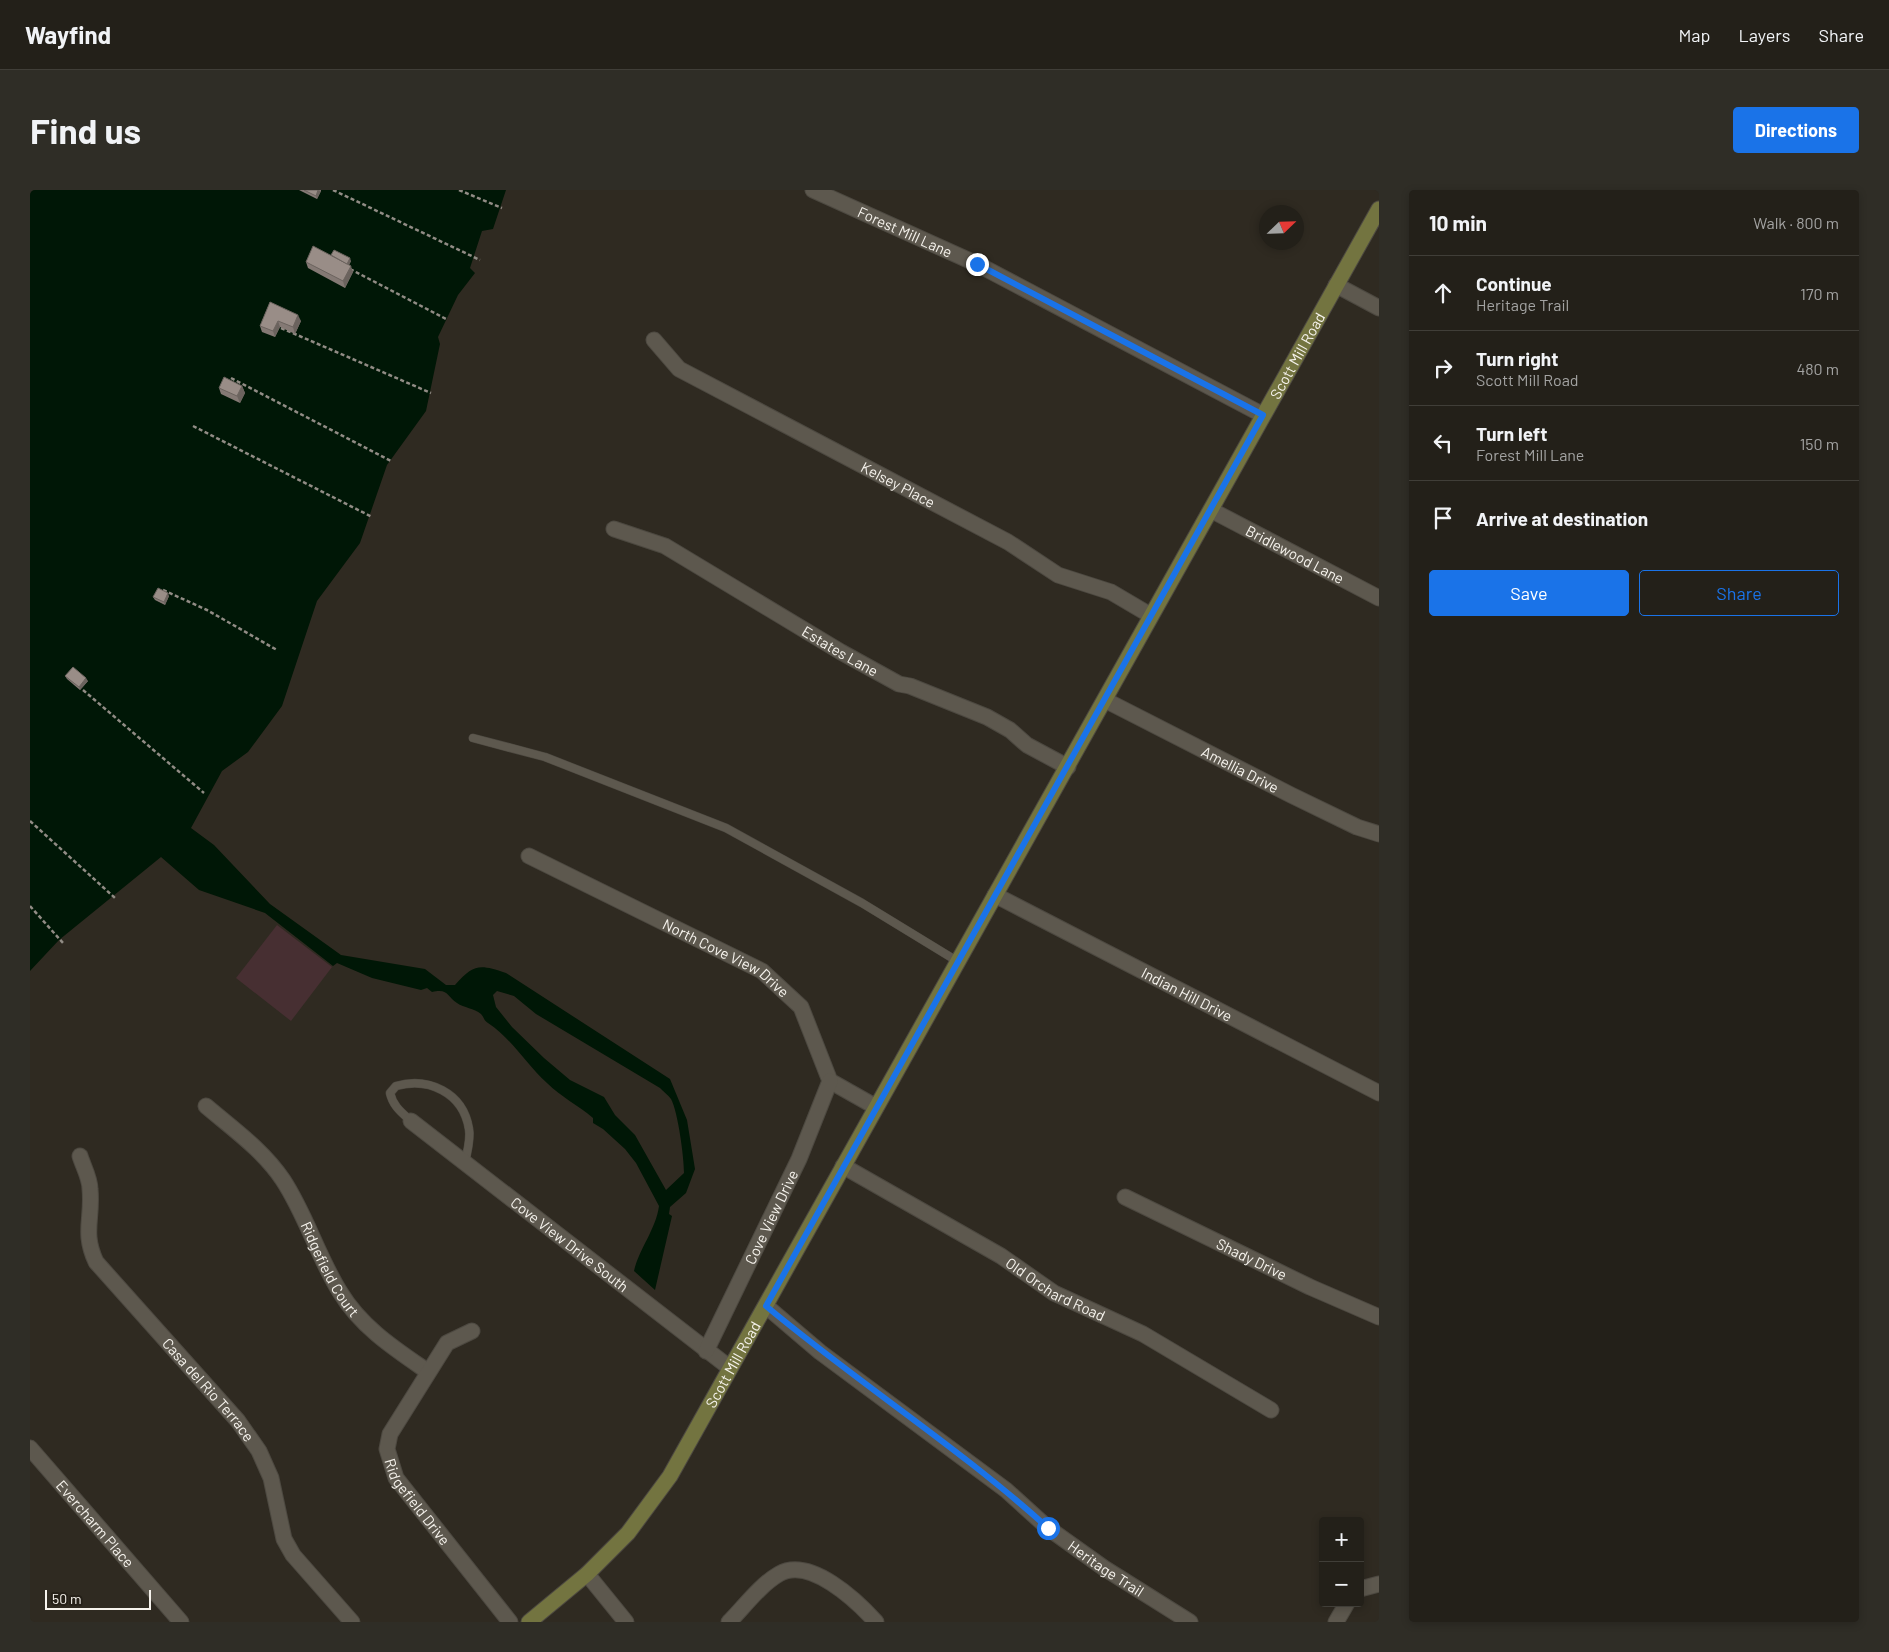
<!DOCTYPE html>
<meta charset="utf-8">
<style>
:root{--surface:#232019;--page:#2f2d26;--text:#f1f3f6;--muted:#a3a3a2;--line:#403e38;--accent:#1a73e8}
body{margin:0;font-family:Barlow,sans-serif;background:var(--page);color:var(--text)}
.controls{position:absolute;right:15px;bottom:15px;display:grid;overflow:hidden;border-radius:5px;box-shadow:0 2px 8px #0003}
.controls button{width:45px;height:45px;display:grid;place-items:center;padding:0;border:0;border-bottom:1px solid var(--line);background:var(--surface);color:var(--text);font:25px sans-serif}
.compass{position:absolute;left:1229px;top:15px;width:45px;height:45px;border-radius:50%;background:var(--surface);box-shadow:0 2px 8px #0003;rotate:67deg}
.scale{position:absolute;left:15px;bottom:12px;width:106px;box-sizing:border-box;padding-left:5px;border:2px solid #f6f3ed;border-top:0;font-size:14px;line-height:18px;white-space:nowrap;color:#f6f3ed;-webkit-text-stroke:4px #252018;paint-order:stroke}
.stop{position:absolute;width:15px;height:15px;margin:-11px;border:4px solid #1a73e8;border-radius:50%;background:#fff}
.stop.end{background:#1a73e8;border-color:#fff;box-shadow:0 1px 5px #0008}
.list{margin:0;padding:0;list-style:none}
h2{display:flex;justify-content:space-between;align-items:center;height:65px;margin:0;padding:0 20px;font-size:21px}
h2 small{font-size:16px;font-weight:400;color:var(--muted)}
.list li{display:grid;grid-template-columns:32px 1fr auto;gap:15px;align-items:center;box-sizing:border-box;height:75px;padding:0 20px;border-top:1px solid var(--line)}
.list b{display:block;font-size:19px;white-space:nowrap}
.list p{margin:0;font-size:16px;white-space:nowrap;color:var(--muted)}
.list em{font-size:16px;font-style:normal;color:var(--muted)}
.actions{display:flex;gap:10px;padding:15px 20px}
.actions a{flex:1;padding:11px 0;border:1px solid var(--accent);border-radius:5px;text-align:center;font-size:18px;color:var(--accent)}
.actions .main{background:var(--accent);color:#fff}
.icon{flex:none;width:28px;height:28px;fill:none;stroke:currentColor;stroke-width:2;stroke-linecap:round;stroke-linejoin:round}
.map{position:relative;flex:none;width:1349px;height:1432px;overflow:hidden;border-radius:5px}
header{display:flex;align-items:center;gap:30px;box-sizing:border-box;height:70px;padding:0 25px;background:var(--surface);border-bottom:1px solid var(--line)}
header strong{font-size:24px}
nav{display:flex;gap:28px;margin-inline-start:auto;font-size:18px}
.intro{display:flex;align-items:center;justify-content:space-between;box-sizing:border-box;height:120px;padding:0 30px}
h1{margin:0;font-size:35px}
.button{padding:12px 22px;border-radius:5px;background:var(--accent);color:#fff;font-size:18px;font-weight:700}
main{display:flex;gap:30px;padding:0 30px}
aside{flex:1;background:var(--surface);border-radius:5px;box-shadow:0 2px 8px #0003}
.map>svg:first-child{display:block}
</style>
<header>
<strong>Wayfind</strong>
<nav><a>Map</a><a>Layers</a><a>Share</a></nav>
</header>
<div class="intro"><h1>Find us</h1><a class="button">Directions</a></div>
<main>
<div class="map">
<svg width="1349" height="1432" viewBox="0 0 1349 1432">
<rect width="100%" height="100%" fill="#2f2a21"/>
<polygon fill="#472f32" points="247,735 302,777 261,831 206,788"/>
<path fill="#001706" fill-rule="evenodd" d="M0 0H476L463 39 452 41 440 78 445 83 428 105 408 147 410 154 396 221 357 275 330 353 287 411 252 516 218 562 192 581 161 638 184 655 240 714 311 765 395 779 416 795H425C444 774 449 774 476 783L640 889 657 930 665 979 656 1003 640 1017 639 1024 642 1026 625 1100 604 1081C609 1059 626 1039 629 1016L606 973 595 959 573 939 563 933V928C548 915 531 907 517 893 496 874 482 849 458 833 454 831 454 827 451 824 444 818 434 818 427 813 417 807 419 798 402 802L397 798 391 800 342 788 307 773 303 776 235 723 169 700 131 667 29 750 0 781ZM467 801 484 806 506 824 630 898C633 901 638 905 641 909 648 922 654 967 654 983L636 1000 605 945 585 925 574 907 540 890 514 868 482 837 466 817 463 805Z"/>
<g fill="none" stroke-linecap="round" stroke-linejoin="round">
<g stroke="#4d4941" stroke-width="9">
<g id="lane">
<polyline points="443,548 515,567 696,638 832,713 927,771"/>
<path d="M381 931C371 922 363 916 360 903L366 896C398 887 433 902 439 939 441 949 437 962 435 973"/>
</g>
</g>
<g stroke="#4d4941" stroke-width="17">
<g id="street">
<path id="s1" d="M783 0 947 74 1233 225"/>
<polyline points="1306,95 1349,118"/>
<path id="s2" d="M624 150 649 179 978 352 1028 385 1081 402 1120 425"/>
<path id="s3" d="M1181 320 1349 408"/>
<path id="s4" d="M584 339 635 356 811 462 869 494 880 496 957 527 980 540 997 555 1038 577"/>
<path id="s5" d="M1075 510 1261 605 1327 637 1349 644"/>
<path id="s6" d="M499 666 732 781 771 817 800 891 846 917"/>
<path id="s7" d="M965 705 1349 903"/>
<path id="s8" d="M176 916C203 939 233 960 253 990 276 1025 288 1067 310 1102 331 1137 365 1159 397 1181"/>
<path id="s9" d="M381 931 700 1178"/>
<path id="s10" d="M50 966C53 976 60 988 60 999 63 1029 52 1042 66 1072L208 1231 229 1261 241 1288 254 1349 263 1365 322 1432"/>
<path id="s11" d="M813 976 971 1066 1024 1103 1113 1144 1241 1220"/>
<path id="s12" d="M1095 1007 1280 1097 1349 1127"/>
<path id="s13" d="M736 1116 790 1162 976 1300 1018 1338 1074 1378 1160 1432"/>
<path id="s14" d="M442 1141 417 1153 360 1244 357 1259 366 1288 480 1432"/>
<path id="s15" d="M676 1161 769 969 800 891"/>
<path id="s16" d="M0 1258 151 1432"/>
<polyline points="557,1384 596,1432"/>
<polyline points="1330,1399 1349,1394"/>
<path d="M699 1432C714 1417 730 1395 749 1384 780 1366 827 1411 846 1432"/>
<polyline points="1306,1432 1317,1413"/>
</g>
</g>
<g stroke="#4d4941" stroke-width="17">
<g id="secondary">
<path id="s17" d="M499 1432 557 1384 598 1343 640 1286 1349 19"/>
</g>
</g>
<g stroke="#918c85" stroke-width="2.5" stroke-dasharray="4 2.5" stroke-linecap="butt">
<polyline points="303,0 450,70"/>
<polyline points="429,0 472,18"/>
<polyline points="320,79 418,130"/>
<polyline points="251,138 401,203"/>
<polyline points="201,188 361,271"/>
<polyline points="163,236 342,327"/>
<polyline points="133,400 177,420 247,460"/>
<polyline points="53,500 174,603"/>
<polyline points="0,631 85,708"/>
<polyline points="0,716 33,753"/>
</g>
<use href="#lane" stroke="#5d584e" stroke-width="8"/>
<use href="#street" stroke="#5d584e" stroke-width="15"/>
<use href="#secondary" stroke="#737440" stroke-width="15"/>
</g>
<g fill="#847974">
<polygon points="269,0 291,0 291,1 287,9"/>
<polygon points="301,65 321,71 319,75 323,82 315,98 278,78 276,72"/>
<polygon points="240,112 271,131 265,144 250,137 245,147 232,142 230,136"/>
<polygon points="212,196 215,203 210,213 191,204 189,198"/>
<polygon points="139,406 135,415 125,410 123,407"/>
<polygon points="35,486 58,491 50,500 37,489"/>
</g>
<g fill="#6b635e">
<polygon points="288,0 291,1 287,9 286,6"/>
<polygon points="320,68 321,71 317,79 316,75"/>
<polygon points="321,76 323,82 315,98 313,91"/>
<polygon points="268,125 271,131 265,144 263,137"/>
<polygon points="248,131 250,137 245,147 243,141"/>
<polygon points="212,196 215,203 210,213 207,206"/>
<polygon points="138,403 139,406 135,415 134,412"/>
<polygon points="56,488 58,491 50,500 49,497"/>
</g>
<g fill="#998d87" stroke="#6b635e">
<polygon points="274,0 288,0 286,6"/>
<polygon points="283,56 321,76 313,91 276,72"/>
<polygon points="304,60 320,68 317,74 301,65"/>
<polygon points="240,112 268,125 263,137 248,131 243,141 230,136"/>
<polygon points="194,187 212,196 207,206 189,198"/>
<polygon points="128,398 138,403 134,412 123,407"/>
<polygon points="43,477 56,488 49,497 35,486"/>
</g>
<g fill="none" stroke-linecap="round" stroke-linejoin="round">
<path stroke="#1a73e8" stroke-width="6" d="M947 74 1233 225 736 1116C828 1193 930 1258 1018 1338"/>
</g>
<g text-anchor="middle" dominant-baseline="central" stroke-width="5" stroke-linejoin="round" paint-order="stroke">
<g font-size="15" fill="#f6f3ed" stroke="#252018">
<text stroke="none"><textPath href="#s1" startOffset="101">Forest Mill Lane</textPath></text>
<text stroke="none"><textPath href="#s17" startOffset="1488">Scott Mill Road</textPath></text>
<text stroke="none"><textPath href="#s2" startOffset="286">Kelsey Place</textPath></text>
<text stroke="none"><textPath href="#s3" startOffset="95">Bridlewood Lane</textPath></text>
<text stroke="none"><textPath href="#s4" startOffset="258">Estates Lane</textPath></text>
<text stroke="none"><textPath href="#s5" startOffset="152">Amellia Drive</textPath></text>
<text stroke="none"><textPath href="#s6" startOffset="222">North Cove View Drive</textPath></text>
<text stroke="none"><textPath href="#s7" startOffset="216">Indian Hill Drive</textPath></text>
<text stroke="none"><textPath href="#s15" startOffset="149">Cove View Drive</textPath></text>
<text stroke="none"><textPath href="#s9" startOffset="201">Cove View Drive South</textPath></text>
<text stroke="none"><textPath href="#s12" startOffset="141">Shady Drive</textPath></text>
<text stroke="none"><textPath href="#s8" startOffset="208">Ridgefield Court</textPath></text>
<text stroke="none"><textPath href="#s11" startOffset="246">Old Orchard Road</textPath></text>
<text stroke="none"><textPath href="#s17" startOffset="332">Scott Mill Road</textPath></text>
<text stroke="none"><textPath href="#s10" startOffset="279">Casa del Rio Terrace</textPath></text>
<text stroke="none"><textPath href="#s14" startOffset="212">Ridgefield Drive</textPath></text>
<text stroke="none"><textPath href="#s16" startOffset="100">Evercharm Place</textPath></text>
<text stroke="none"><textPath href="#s13" startOffset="430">Heritage Trail</textPath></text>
</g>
</g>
</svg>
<div class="controls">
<button>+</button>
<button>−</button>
</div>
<svg class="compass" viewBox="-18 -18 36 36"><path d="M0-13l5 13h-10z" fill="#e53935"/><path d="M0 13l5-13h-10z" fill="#a3a3a2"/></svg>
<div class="scale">50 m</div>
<div class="stop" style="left:1018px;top:1338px"></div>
<div class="stop end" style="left:947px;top:74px"></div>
</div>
<aside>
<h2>10 min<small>Walk · 800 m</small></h2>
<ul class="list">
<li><svg class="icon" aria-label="ahead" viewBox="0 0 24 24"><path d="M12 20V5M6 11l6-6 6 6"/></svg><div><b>Continue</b><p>Heritage Trail</p></div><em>170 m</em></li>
<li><svg class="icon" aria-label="right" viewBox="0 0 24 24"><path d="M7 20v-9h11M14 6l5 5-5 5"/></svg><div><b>Turn right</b><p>Scott Mill Road</p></div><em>480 m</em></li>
<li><svg class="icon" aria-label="left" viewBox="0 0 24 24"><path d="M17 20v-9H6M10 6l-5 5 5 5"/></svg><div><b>Turn left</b><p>Forest Mill Lane</p></div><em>150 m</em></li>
<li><svg class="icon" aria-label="arrive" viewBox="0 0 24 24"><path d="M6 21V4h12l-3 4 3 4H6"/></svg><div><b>Arrive at destination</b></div></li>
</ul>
<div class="actions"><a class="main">Save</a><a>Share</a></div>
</aside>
</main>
